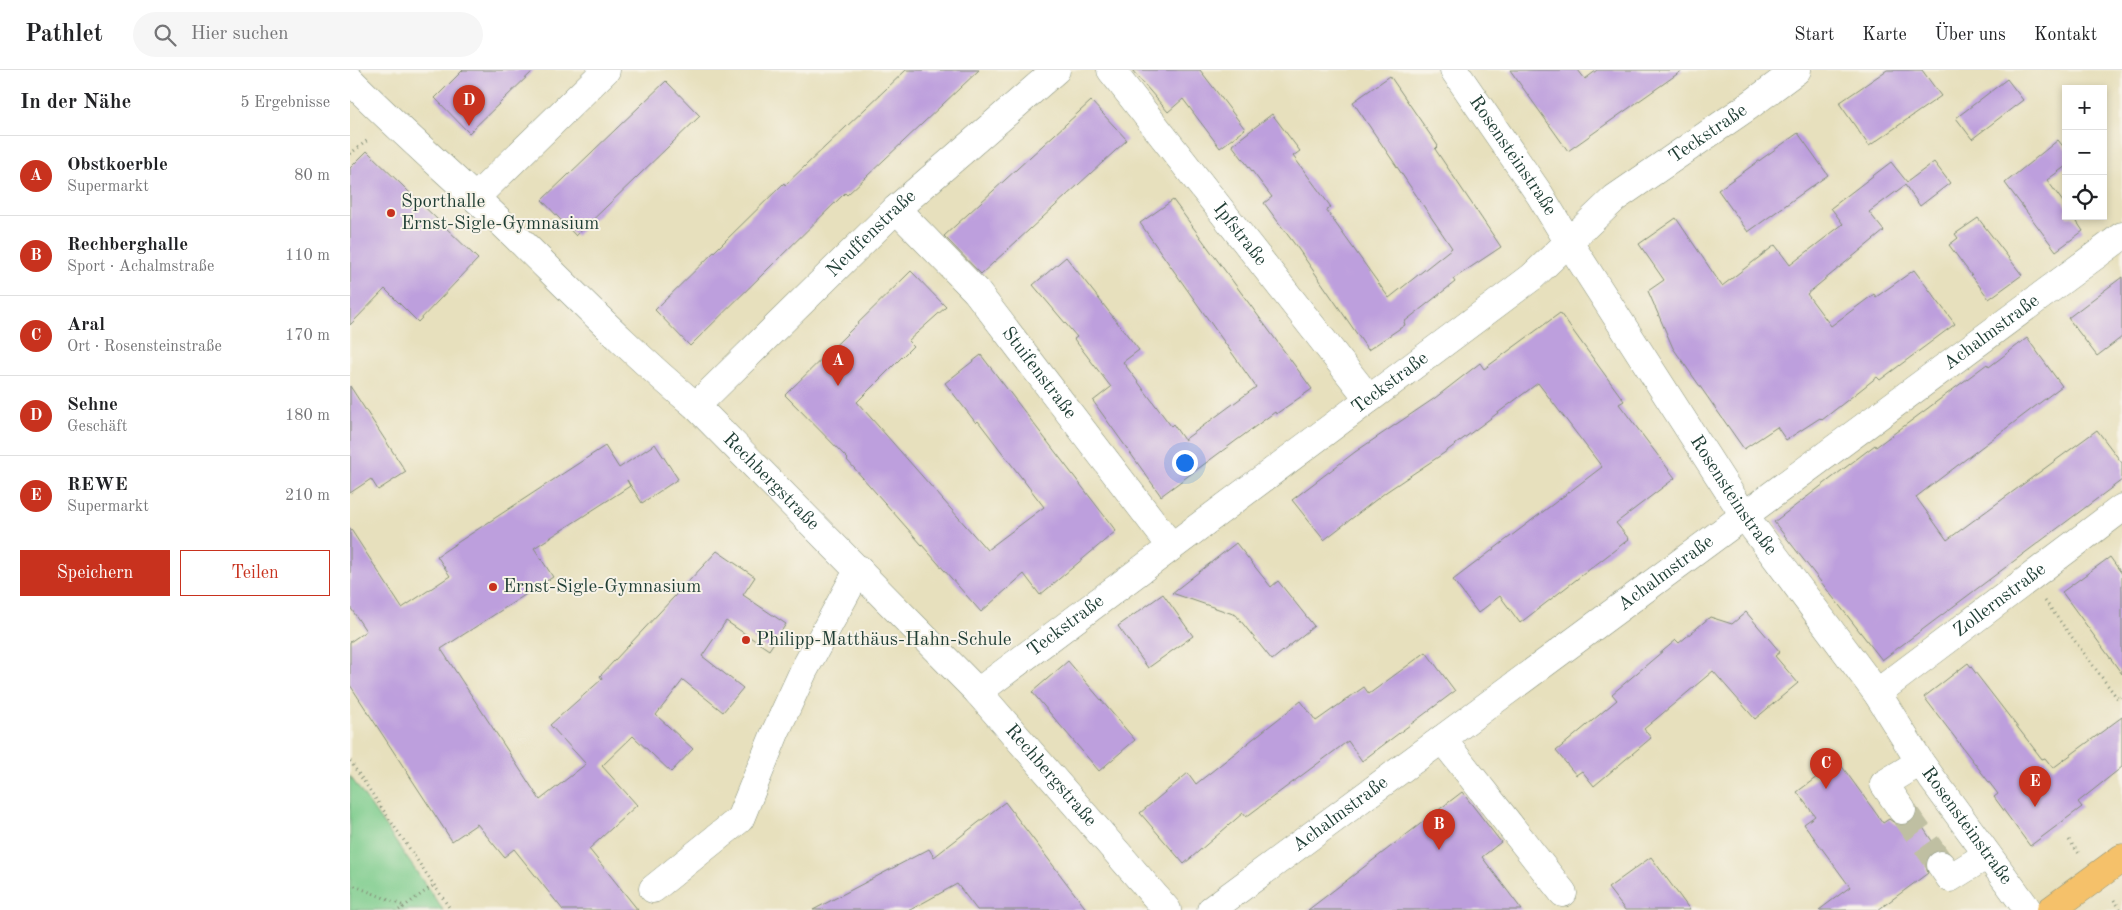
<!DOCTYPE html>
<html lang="de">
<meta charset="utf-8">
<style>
:root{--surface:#fff;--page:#f6f6f6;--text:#202124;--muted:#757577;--line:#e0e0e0;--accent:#c8321e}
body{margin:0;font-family:"Old Standard TT",serif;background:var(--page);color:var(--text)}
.controls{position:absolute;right:15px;top:15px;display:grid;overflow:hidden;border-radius:0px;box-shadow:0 2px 8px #0003}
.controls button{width:45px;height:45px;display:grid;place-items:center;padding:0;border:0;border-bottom:1px solid var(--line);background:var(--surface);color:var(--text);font:25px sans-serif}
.you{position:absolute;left:834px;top:392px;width:18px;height:18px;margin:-12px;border:4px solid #fff;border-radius:50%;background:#1a73e8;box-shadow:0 0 0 8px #1a73e833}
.badge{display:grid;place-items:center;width:32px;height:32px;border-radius:50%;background:var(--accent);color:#fff;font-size:16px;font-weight:700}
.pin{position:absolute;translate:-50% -41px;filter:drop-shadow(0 1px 2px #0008)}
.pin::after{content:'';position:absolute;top:26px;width:18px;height:15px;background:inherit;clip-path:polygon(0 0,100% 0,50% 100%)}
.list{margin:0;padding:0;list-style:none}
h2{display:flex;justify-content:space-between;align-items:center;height:65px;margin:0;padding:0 20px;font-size:21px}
h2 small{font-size:16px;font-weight:400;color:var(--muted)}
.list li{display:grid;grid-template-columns:32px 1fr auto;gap:15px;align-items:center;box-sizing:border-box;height:80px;padding:0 20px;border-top:1px solid var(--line)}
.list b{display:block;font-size:19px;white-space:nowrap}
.list p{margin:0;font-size:16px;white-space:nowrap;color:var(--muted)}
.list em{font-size:16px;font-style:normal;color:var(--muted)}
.actions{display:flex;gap:10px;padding:15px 20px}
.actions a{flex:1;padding:11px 0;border:1px solid var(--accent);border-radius:0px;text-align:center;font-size:18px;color:var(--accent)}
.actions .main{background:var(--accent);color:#fff}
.icon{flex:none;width:28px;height:28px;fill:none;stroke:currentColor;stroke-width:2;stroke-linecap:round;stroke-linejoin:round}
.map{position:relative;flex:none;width:1772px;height:840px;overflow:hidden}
header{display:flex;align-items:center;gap:30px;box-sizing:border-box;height:70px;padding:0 25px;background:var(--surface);border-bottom:1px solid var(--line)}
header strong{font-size:24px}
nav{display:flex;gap:28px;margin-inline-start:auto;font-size:18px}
.search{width:350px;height:45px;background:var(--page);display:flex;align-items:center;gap:12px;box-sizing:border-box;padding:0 18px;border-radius:28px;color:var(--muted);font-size:19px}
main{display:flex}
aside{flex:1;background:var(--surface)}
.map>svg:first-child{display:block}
</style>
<header>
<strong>Pathlet</strong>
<div class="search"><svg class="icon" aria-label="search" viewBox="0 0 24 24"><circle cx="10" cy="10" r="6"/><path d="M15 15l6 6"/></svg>Hier suchen</div>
<nav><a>Start</a><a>Karte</a><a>Über uns</a><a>Kontakt</a></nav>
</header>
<main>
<aside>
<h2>In der Nähe<small>5 Ergebnisse</small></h2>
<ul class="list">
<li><span class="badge">A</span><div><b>Obstkoerble</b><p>Supermarkt</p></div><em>80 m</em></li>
<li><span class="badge">B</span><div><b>Rechberghalle</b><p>Sport · Achalmstraße</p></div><em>110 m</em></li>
<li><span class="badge">C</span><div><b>Aral</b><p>Ort · Rosensteinstraße</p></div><em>170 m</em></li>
<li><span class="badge">D</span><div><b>Sehne</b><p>Geschäft</p></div><em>180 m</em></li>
<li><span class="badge">E</span><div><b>REWE</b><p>Supermarkt</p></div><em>210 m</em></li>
</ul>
<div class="actions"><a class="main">Speichern</a><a>Teilen</a></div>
</aside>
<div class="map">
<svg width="1772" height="840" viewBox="0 0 1772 840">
<rect width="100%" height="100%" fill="#f7f3e8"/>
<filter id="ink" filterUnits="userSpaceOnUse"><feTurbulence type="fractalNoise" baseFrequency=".02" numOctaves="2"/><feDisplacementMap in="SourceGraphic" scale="10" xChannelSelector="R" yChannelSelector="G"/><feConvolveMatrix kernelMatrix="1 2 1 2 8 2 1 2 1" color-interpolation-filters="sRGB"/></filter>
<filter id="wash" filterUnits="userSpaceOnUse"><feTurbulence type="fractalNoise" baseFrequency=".0096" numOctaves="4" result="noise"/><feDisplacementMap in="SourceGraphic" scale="20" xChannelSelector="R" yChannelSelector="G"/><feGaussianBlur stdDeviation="1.12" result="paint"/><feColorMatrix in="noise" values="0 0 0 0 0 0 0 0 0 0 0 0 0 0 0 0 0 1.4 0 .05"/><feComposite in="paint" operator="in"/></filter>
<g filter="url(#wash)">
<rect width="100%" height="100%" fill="#e7e0bd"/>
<polygon fill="#7dcc8c" stroke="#4e8460" points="0,706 93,840 0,840"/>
<g id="blocks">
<g fill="#bd9fdd">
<polygon points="113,0 184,0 119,63 85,28"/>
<polygon points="556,0 629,0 497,125 495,123 340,276 305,240 434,113 435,115"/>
<polygon points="782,0 850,0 895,59 870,78 833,29 818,42"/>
<polygon points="1160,0 1228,0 1235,9 1247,0 1333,0 1218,81"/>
<polygon points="1537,0 1572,0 1591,26 1519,76 1489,33"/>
<polygon points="1040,6 1088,76 1085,79 1151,177 1103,209 1105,212 1054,252 1055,255 1018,280 949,180 914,133 922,127 882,75 922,44 950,81 943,86 981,137 976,140 1039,228 1102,178 1003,32"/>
<polygon points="1657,9 1673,30 1622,69 1606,48"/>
<polygon points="316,11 350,46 226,166 192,130"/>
<polygon points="741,31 777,70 631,204 594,166"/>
<polygon points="1448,63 1478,105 1398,162 1368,120"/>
<polygon points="1708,70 1716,80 1716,96 1697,110 1716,136 1716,146 1723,146 1733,161 1706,181 1655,113"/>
<polygon points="17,81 128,189 68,252 35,219 0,255 0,98"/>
<polygon points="1541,92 1557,112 1584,92 1600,113 1570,136 1555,115 1519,142 1534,161 1457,224 1481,256 1524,224 1526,227 1564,200 1605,254 1530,310 1527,307 1472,350 1470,348 1436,370 1427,357 1394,379 1323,278 1298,221 1314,210 1289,174 1326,148 1372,216 1425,175 1440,195 1493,154 1481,138"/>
<polygon points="823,130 962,319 926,344 925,342 811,426 743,331 761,317 724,269 727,267 683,215 716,187 789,280 773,292 821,356 823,354 834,370 906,317 790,153"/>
<polygon points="1628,148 1672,205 1639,229 1599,175 1608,168 1605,164"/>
<polygon points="561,201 596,237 558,271 563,276 507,332 637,480 694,437 628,351 626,353 595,313 631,285 766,461 690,525 674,504 631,542 497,390 498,389 435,325"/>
<polygon points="1772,207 1772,267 1747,286 1718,248"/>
<polygon points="1210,243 1274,331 1269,334 1325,408 1266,453 1279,469 1170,553 1150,526 1128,543 1103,510 1252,397 1188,313 1094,383 1036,422 974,470 942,430 1005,382 1085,328 1130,293 1134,299"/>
<polygon points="1677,268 1712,316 1566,427 1597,470 1747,360 1772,393 1772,410 1532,590 1424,452 1525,375 1526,377 1637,294 1639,297"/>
<polygon points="0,316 56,402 28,420 21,409 0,423"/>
<polygon points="305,374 328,409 292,433 277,410 280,416 184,478 203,507 91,579 190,730 236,694 200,655 252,609 250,606 367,481 405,507 393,525 436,554 419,580 376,551 352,586 393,618 373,642 333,610 306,645 343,679 321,702 283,666 252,696 287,735 239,779 288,840 213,840 164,779 154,787 127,754 102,771 0,615 0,572 16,561 0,537 0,458 52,538 100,506 87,486 255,376 269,398"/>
<polygon points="886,473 921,517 928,511 964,556 922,590 886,545 822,523"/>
<polygon points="1760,487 1772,504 1772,604 1712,522"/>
<polygon points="813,524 843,566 798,598 768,556"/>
<polygon points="1396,542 1430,582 1425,586 1448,613 1405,649 1363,601 1294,659 1301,668 1244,716 1232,701 1226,705 1206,681 1267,630 1262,624 1326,570 1329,573 1360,547 1382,554"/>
<polygon points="1076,582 1105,621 1012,691 998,671 896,747 893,743 834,794 790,743 838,703 846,714 951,631 966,651 1014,617 1019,624"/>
<polygon points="718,591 785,670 749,701 682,622"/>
<polygon points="1618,593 1692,689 1695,688 1703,698 1772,647 1772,697 1728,732 1732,737 1680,776 1644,727 1648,724 1574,627"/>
<polygon points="1488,691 1533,753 1539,749 1546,754 1554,755 1560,753 1566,747 1588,780 1582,782 1577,789 1576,797 1578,803 1528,840 1469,840 1500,817 1454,754 1465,746 1447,722"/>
<polygon points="1112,722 1151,772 1132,787 1172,840 958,840"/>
<polygon points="655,732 737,840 627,840 607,814 560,840 463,840 579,779 584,787"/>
<polygon points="1301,787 1340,840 1275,840 1258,818"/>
</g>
</g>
</g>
<g filter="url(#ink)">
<use href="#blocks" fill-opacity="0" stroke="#838e78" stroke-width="1"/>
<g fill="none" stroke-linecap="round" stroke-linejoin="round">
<polyline stroke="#bfbfa2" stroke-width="28" stroke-dasharray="28 14" stroke-linecap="butt" points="1552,740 1591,795"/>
<g stroke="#838e78" stroke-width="29">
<g id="minor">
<path id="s1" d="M761 0 1019 329"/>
<path id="s2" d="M1104 0 1190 125 1218 171 1394 445 1527 623 1570 692 1678 840"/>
<path id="s3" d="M0 10C50 61 104 107 155 156 218 217 279 281 346 336L628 622 817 840"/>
<polyline points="125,128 256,0"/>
<path id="s4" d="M546 139 626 221 821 476"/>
<path id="s5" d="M346 336 546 139 706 0"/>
<path id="s6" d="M628 622 1182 207 1265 128 1396 38 1447 0"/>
<path id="s7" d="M1527 623 1772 438"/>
<polyline points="1092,669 1213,823"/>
<polyline points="1552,740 1534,714 1570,692"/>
<polyline points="1591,795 1600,808 1637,785"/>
<polyline points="303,819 390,749 425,663 454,600 509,499"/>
<path id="s8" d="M861 840 1772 166"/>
</g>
</g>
<g stroke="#838e78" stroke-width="29">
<polyline id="major" points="1701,840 1772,788"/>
</g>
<g stroke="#838e78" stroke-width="3" stroke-dasharray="1 4" stroke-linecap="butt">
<polyline points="0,84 19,69"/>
<polyline points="1695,531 1768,629 1772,626"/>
<polyline points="0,691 101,840"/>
<polyline points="1719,770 1730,785"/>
<polyline points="0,814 54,836 52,840"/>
<polyline points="1764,830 1771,840"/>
<polyline points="49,840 84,815"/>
</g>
<use href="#minor" stroke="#fff" stroke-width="28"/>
<use href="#major" stroke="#f5c16b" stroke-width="28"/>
</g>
</g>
<g fill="#c8321e" stroke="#f7f3e8" stroke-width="2">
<circle cx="41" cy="143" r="5"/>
<circle cx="143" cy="517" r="5"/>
<circle cx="396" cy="570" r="5"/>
</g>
<g text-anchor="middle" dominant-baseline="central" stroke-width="4" stroke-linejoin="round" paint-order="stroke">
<g font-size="19" fill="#1f3d34" stroke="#f7f3e8">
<text stroke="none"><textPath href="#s6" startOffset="920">Teckstraße</textPath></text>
<text stroke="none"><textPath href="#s2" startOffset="104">Rosensteinstraße</textPath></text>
<text stroke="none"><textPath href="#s5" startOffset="246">Neuffenstraße</textPath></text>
<text stroke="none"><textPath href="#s1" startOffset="209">Ipfstraße</textPath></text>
<text stroke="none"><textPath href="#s8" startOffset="971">Achalmstraße</textPath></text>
<text stroke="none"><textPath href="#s4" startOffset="218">Stuifenstraße</textPath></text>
<text stroke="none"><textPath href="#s6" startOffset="515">Teckstraße</textPath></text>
<text stroke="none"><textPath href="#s3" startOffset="582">Rechbergstraße</textPath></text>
<text stroke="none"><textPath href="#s2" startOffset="509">Rosensteinstraße</textPath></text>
<text stroke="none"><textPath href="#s8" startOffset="566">Achalmstraße</textPath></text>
<text stroke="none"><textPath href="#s7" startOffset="154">Zollernstraße</textPath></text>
<text stroke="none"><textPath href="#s6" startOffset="110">Teckstraße</textPath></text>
<text stroke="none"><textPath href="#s3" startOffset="988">Rechbergstraße</textPath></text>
<text stroke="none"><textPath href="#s8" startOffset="161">Achalmstraße</textPath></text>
<text stroke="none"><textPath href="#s2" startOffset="914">Rosensteinstraße</textPath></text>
</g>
<g font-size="19" fill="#1f3d34" stroke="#f7f3e8" text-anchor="start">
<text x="51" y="132">Sporthalle<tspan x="51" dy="22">Ernst-Sigle-Gymnasium</tspan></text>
<text x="153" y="517">Ernst-Sigle-Gymnasium</text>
<text x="406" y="570">Philipp-Matthäus-Hahn-Schule</text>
</g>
</g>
</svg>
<div class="controls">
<button>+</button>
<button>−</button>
<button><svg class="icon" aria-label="locate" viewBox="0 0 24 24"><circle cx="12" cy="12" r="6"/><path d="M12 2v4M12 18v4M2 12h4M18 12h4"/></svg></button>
</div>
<div class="you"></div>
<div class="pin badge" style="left:488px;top:316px">A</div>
<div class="pin badge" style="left:1089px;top:780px">B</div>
<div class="pin badge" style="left:1476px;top:719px">C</div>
<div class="pin badge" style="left:119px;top:56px">D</div>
<div class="pin badge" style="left:1685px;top:737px">E</div>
</div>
</main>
